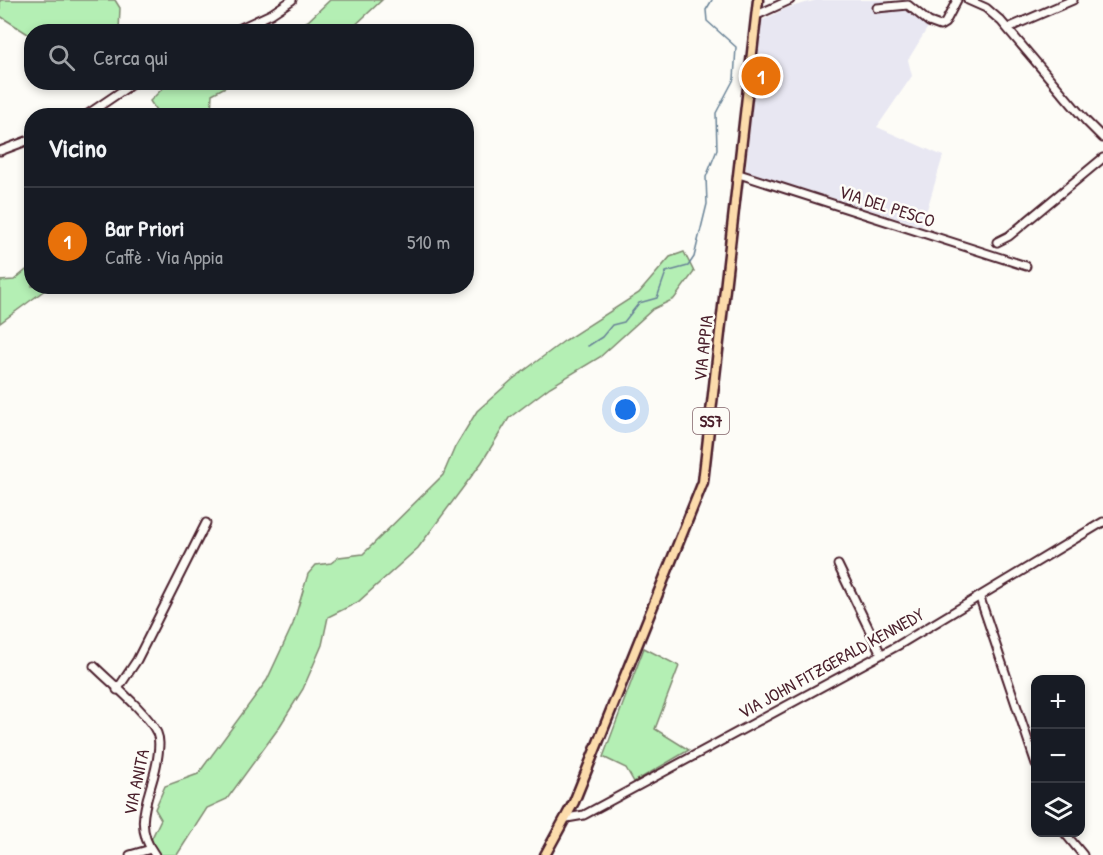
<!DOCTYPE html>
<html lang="it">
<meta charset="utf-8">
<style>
:root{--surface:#171b24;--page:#20242c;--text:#f1f3f6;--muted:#9ea1a6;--line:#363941;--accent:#ea580c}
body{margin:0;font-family:"Patrick Hand",sans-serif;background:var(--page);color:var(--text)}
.controls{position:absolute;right:18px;bottom:18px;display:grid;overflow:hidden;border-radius:12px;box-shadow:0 3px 9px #0003}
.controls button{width:54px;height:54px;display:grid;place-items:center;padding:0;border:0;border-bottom:2px solid var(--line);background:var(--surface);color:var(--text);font:30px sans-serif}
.you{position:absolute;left:626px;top:410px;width:21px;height:21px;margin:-15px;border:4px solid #fff;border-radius:50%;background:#1a73e8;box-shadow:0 0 0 9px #1a73e833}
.badge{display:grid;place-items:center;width:39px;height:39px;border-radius:50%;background:var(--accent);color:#fff;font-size:20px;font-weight:700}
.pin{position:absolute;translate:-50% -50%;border:3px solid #fff;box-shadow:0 2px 6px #0006}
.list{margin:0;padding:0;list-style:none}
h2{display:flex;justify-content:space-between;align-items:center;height:78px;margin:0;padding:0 24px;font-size:26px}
h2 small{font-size:20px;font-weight:400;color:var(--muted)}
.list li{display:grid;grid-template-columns:39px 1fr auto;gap:18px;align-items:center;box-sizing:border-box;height:108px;padding:0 24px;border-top:2px solid var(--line)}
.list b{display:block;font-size:22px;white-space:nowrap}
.list p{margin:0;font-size:20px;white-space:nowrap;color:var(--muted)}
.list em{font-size:20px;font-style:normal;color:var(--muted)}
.icon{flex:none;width:33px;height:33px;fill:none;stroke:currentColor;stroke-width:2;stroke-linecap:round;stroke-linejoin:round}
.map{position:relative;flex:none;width:1103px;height:855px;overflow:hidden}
.search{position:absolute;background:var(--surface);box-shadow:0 3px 9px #0003;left:24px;top:24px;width:450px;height:66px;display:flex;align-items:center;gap:15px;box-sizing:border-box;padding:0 21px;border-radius:24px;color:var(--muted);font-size:22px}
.panel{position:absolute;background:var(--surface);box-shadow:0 3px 9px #0003;left:24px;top:108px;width:450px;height:186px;border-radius:24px}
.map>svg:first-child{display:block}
</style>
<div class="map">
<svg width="1103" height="855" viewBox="0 0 1103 855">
<rect width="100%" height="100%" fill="#fdfcf7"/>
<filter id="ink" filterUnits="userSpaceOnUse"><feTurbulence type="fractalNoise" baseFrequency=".0167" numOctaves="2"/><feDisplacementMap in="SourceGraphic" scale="12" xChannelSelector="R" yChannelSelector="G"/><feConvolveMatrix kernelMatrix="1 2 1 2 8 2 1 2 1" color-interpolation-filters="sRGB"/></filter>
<g filter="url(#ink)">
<polygon fill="#e8e7f2" points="817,0 883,0 913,14 928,27 908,60 912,76 877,127 943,156 922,226 746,171 759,22 787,8"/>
<g fill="#b4efb4" stroke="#7f8770" stroke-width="1.5">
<polygon points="0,0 115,0 120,8 119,31 32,32 31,36 0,16"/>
<polygon points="330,0 382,0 349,31 286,31 308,21"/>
<polygon points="169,82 233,82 233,83 212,94 211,115 159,115 150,101"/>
<polygon points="684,252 694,272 674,299 653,309 600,357 550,387 509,418 482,462 418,548 358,602 328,617 322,645 303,689 278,729 227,799 207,808 177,855 158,855 149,844 161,819 155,809 165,786 198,774 267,680 293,624 308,574 316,565 331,563 339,557 363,554 443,475 455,447 477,411 513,379 564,341 639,293 670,257"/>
<polygon points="31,266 32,286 49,287 0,323 0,281 14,280"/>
<polygon points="644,648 679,666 655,729 689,750 634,782 626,768 603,757"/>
</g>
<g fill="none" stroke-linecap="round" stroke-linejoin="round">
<polyline stroke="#688296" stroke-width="1.5" points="588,346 602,337 612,325 624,322 639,303 657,298 666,272 688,266 694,257 707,204 706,177 717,150 716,113 734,79 736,47 707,21 706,10 712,0"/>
<g stroke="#4a1f2b" stroke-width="11">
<g id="minor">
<polyline points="968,0 986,8 1001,21 1086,121 1103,138"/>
<polyline points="877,8 908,5 929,22 940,26 945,23 957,0"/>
<polyline points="757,15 790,0"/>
<polyline points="1008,28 1073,0"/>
<polyline points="232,32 271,14 292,0"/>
<polyline points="85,116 135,82"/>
<polyline points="0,151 32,139"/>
<polyline points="739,174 1026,266"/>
<polyline points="997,242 1009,236 1103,158"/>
<polyline points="838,565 881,654"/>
<polyline points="980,598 1036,764"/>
<path d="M94 666C110 682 148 713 157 733 160 740 159 747 158 755 154 792 129 821 155 855"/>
<polyline points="117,690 137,660 206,523"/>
<polyline points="567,818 584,815 897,646 1103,522"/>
<polyline points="1064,832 1083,855"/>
<polyline points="130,855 151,849"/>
</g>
</g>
<g stroke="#4a1f2b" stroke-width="13">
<polyline id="major" points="545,855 574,802 703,482 758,0"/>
</g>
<use href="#minor" stroke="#fdfcf7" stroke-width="7"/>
<use href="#major" stroke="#fcdcac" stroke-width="8"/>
</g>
</g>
<g text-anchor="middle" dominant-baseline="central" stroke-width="5" stroke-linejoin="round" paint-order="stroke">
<rect fill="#fdfcf7" stroke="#806168" stroke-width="1.5" x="693" y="408" width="36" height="26" rx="4.5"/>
<g font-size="16" font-weight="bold" fill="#4a1f2b">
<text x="711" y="421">SS7</text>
</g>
<g font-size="18" fill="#4a1f2b" stroke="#fdfcf7">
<text transform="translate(887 206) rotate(18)">VIA DEL PESCO</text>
<text transform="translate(703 348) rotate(-84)">VIA APPIA</text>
<text transform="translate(831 663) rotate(-29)">VIA JOHN FITZGERALD KENNEDY</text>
<text transform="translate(136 782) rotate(-78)">VIA ANITA</text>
</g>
</g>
</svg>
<div class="controls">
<button>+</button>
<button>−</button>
<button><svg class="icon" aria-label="layers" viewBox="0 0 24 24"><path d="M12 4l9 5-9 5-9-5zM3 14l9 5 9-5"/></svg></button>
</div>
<div class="you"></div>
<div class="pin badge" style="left:761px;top:76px;background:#e8710a">1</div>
<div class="search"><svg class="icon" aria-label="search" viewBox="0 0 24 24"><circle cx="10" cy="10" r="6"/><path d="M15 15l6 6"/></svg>Cerca qui</div>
<section class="panel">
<h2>Vicino<small></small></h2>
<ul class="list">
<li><span class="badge" style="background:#e8710a">1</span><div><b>Bar Priori</b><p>Caffè · Via Appia</p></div><em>510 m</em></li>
</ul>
</section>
</div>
